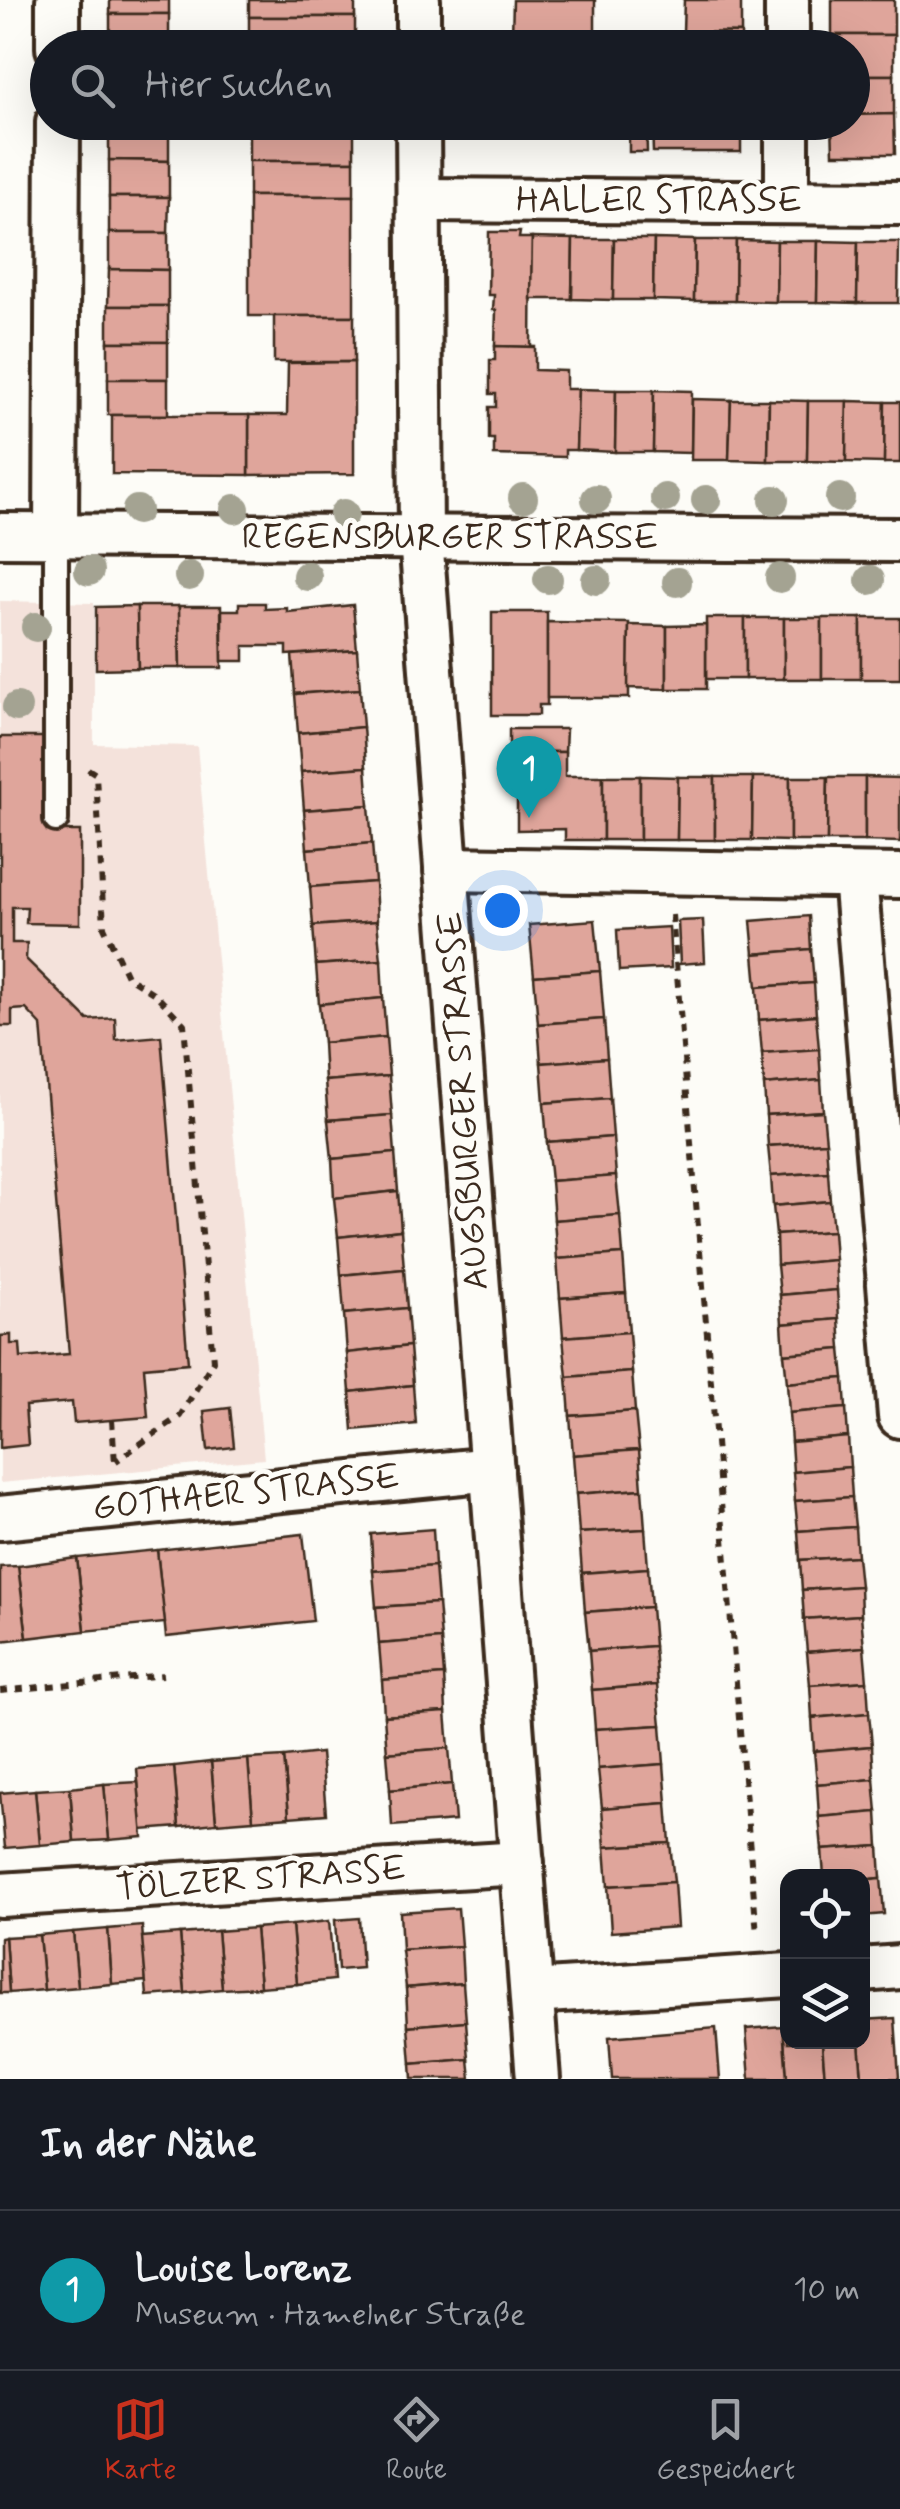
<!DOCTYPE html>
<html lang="de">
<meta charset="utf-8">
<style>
:root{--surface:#171b24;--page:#20242c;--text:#f1f3f6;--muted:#9ea1a6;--line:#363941;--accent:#c8321e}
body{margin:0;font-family:Mynerve,sans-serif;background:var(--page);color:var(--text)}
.controls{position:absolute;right:30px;bottom:30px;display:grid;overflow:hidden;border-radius:20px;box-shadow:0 10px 40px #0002}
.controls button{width:90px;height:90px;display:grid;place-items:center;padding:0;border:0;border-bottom:2px solid var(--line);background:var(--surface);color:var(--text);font:50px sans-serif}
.you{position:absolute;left:502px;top:910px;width:35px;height:35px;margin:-25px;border:8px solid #fff;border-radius:50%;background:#1a73e8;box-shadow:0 0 0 15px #1a73e833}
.badge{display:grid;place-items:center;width:65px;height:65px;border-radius:50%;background:var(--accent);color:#fff;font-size:32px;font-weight:700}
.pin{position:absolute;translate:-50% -82px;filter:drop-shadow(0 2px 5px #0008)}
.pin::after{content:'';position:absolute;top:52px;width:35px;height:30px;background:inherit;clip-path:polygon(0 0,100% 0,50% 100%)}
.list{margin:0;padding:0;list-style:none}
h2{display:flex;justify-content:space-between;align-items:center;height:130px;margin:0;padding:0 40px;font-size:42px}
h2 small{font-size:32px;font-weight:400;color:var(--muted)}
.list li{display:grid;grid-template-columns:65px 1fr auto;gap:30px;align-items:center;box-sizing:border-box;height:160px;padding:0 40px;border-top:2px solid var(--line)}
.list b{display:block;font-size:38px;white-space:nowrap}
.list p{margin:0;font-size:32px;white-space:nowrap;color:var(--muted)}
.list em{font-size:32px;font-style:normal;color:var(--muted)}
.icon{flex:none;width:55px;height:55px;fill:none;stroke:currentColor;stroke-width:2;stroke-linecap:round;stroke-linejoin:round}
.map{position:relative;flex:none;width:900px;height:2079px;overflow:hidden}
.search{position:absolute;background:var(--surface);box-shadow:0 10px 40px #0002;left:30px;right:30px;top:30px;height:110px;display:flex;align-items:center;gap:25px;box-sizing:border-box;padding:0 35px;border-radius:55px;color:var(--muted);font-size:38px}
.sheet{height:290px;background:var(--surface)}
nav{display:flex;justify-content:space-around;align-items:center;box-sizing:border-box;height:140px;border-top:2px solid var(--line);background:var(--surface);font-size:28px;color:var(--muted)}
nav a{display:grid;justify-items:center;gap:5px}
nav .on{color:var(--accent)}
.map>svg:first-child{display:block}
</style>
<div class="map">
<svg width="900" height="2079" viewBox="0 0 900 2079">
<rect width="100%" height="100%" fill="#fdfcf7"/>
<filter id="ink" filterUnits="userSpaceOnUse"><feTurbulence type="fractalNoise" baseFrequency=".01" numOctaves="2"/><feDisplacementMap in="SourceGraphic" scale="20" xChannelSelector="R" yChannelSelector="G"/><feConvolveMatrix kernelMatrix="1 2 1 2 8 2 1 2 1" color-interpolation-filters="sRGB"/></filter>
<g filter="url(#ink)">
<polygon fill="#f4e2db" points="0,601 94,603 94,744 197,746 264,1459 0,1483"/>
<g fill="#dfa59b" stroke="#3b2a1e" stroke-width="2.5">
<rect x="110" y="0" width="59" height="14"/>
<rect x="249" y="0" width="106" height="17"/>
<polygon points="513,0 595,0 595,36 512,36"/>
<polygon points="684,0 741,0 741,33 683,32"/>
<rect x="832" y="0" width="62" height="35"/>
<rect x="110" y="14" width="59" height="34"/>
<rect x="249" y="17" width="106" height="31"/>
<polygon points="683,32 741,33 741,48 684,48"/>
<polygon points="832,35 894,35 894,75 852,75 852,48 832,48"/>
<polygon points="852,75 894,75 894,114 852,115"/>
<polygon points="894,114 895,154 833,154 832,122 852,122 852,115"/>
<polygon points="249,122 354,122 354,127 249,128"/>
<polygon points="629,122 646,122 647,152 629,152"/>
<polygon points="652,122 741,122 741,152 653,152"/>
<polygon points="109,124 169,124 169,161 109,160"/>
<polygon points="354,127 354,161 249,161 249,128"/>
<polygon points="109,160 169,161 169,197 109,197"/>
<rect x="249" y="161" width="105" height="35"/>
<rect x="249" y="196" width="105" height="120"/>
<polygon points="109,197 169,197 168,233 109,233"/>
<polygon points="489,232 520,232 519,238 532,238 531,347 495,346 496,310 493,310 494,295 488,295"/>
<polygon points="109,233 168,233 168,270 109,269"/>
<polygon points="532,238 573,239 572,299 531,299"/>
<polygon points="573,239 614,239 613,300 572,299"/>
<polygon points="614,239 654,239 653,300 613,300"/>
<polygon points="654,239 695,240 694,301 653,300"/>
<polygon points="695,240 736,240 735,301 694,301"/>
<polygon points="736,240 777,241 776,302 735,301"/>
<polygon points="777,241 818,241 817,302 776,302"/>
<polygon points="818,241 858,242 857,303 817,302"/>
<polygon points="858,242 899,242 898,303 857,303"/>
<polygon points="109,269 168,270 168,306 108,306"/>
<rect x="108" y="306" width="60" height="36"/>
<rect x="274" y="316" width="80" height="46"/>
<rect x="108" y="342" width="60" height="37"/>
<polygon points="495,346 535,347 535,370 566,371 566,389 578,389 576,450 565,450 565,457 494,455 494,439 489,439 489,407 496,407 496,394 490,394 490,360 495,360"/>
<polygon points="354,362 354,474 249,475 249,415 287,415 288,363"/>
<rect x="108" y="379" width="60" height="36"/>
<polygon points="578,389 616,390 615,452 576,450"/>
<polygon points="616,390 654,390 653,452 615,452"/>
<polygon points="654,390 692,391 691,453 653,452"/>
<polygon points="692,399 731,400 729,460 691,460"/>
<polygon points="731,400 769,400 768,461 729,460"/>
<polygon points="769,400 808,401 807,461 768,461"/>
<polygon points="808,401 847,401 846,462 807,461"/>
<polygon points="847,401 885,402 884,463 846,462"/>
<polygon points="885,402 900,402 900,463 884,463"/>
<polygon points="112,415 249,415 249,475 112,474"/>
<polygon points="239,603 265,603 265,609 287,608 287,612 353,605 357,650 287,655 287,646 244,646 244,661 222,661 222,610 239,610"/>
<polygon points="137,606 138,668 96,669 96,607"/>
<polygon points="137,606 179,606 180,668 138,668"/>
<polygon points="179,606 221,606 222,668 180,668"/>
<polygon points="492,612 547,612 547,705 539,705 539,715 492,715"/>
<rect x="706" y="618" width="39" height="61"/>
<rect x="745" y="618" width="39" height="61"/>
<rect x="784" y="618" width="38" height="61"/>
<rect x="822" y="618" width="39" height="61"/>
<rect x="861" y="618" width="39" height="61"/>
<polygon points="547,622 629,623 629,698 547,698"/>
<polygon points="629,625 667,626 667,689 628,688"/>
<polygon points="706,625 706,689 667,689 667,626"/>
<polygon points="357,650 360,689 295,694 292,655"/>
<polygon points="360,689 363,727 298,733 295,694"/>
<polygon points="363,727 366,767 301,772 298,733"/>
<polygon points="509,729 566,729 565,752 509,752"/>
<polygon points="0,737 47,737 47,831 80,831 80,924 26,923 27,907 12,907 12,943 27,943 26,959 88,1020 115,1018 116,1040 161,1036 188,1363 144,1367 148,1417 74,1423 72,1402 25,1406 28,1445 0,1448 1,1336 11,1335 11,1344 20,1344 21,1358 69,1354 41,1025 26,1009 12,1010 12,1026 0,1026"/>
<polygon points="517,752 565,752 565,776 603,776 603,840 565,840 565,829 517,830"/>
<polygon points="366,767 369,805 304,810 301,772"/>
<rect x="603" y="776" width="37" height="64"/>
<polygon points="640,776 678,777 677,840 640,840"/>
<polygon points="678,777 715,777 715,840 677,840"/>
<polygon points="715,777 753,777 752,840 715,840"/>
<polygon points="753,777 790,777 790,841 752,840"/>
<polygon points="790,777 828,777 827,841 790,841"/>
<polygon points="828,777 865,777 865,841 827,841"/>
<polygon points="865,777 900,778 900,842 865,841"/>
<polygon points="369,805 372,843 307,849 304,810"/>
<polygon points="372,843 375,882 310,887 307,849"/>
<polygon points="375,882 377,921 313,926 310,887"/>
<polygon points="809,916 811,949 754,954 751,921"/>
<polygon points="595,920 600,971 534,976 529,925"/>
<polygon points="703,920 705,962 680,964 678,921"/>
<polygon points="377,921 381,960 316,965 313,926"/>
<polygon points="669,927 671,968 619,971 617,930"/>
<polygon points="811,949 814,983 757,987 754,954"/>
<polygon points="381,960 383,998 319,1004 316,965"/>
<polygon points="600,971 604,1019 538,1024 534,976"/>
<polygon points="814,983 816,1015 759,1020 757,987"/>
<polygon points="383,998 386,1037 323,1043 319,1004"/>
<polygon points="816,1015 819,1049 762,1053 759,1020"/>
<polygon points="604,1019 607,1058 541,1063 538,1024"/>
<polygon points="386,1037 389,1076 325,1081 323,1043"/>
<polygon points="819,1049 821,1080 764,1085 762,1053"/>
<polygon points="607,1058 610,1098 544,1103 541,1063"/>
<polygon points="389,1076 392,1115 328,1120 325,1081"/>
<polygon points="821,1080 823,1111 766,1115 764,1085"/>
<polygon points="610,1098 613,1137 547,1142 544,1103"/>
<polygon points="823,1111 826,1142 768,1146 766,1115"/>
<polygon points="392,1115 395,1153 332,1159 328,1120"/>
<polygon points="613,1137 616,1176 551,1181 547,1142"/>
<polygon points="826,1142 828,1172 771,1176 768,1146"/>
<polygon points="395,1153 398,1191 334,1198 332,1159"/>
<polygon points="828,1172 830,1201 773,1206 771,1176"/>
<polygon points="616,1176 620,1215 554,1220 551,1181"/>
<polygon points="398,1191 401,1230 338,1237 334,1198"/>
<polygon points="830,1201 833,1231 776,1235 773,1206"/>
<polygon points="620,1215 623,1254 557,1259 554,1220"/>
<polygon points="401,1230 404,1269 341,1275 338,1237"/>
<polygon points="833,1231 835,1260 777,1265 776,1235"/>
<polygon points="623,1254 626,1293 560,1298 557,1259"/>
<polygon points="835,1260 837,1290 780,1295 777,1265"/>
<polygon points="404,1269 407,1308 344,1314 341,1275"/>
<polygon points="837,1290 839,1319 782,1324 780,1295"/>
<polygon points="626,1293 629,1332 563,1337 560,1298"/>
<polygon points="407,1308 410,1346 347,1353 344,1314"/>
<polygon points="839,1319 841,1349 784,1354 782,1324"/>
<polygon points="629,1332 632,1372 567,1377 563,1337"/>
<polygon points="410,1346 413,1385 350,1392 347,1353"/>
<polygon points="841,1349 844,1378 787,1383 784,1354"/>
<polygon points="632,1372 635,1411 570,1416 567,1377"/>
<polygon points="844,1378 846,1408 789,1413 787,1383"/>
<polygon points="413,1385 416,1424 353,1430 350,1392"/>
<polygon points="230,1408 234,1447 208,1450 204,1411"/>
<polygon points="846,1408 848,1437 791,1442 789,1413"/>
<polygon points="635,1411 639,1450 573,1455 570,1416"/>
<polygon points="848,1437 850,1467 793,1472 791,1442"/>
<polygon points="639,1450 642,1489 576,1494 573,1455"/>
<polygon points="850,1467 852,1497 795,1501 793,1472"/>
<polygon points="642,1489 645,1529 579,1533 576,1494"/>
<polygon points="852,1497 855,1527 798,1531 795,1501"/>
<polygon points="855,1527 857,1556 800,1560 798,1531"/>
<polygon points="433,1529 435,1566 373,1571 371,1534"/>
<polygon points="645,1529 648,1568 582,1573 579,1533"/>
<polygon points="303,1534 313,1621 166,1637 157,1550"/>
<polygon points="157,1550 165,1623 85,1631 77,1558"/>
<polygon points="857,1556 860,1586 802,1590 800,1560"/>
<polygon points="77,1558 85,1631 27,1638 18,1566"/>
<polygon points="18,1566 27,1638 0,1641 0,1567"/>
<polygon points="435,1566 438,1603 376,1607 373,1571"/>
<polygon points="648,1568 651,1607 585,1612 582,1573"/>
<polygon points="860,1586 861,1615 804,1619 802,1590"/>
<polygon points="438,1603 441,1639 379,1644 376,1607"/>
<polygon points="651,1607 654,1646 589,1651 585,1612"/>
<polygon points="861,1615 864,1647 807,1652 804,1619"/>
<polygon points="441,1639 444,1675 382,1680 379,1644"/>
<polygon points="654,1646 657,1685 592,1690 589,1651"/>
<polygon points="864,1647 867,1681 810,1685 807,1652"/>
<polygon points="444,1675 446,1712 384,1716 382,1680"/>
<polygon points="867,1681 869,1713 812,1718 810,1685"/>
<polygon points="657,1685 661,1725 595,1729 592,1690"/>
<polygon points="446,1712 449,1748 387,1753 384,1716"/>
<polygon points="869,1713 872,1746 814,1751 812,1718"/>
<polygon points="661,1725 664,1764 598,1769 595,1729"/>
<polygon points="872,1746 874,1779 817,1784 814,1751"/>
<polygon points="449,1748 452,1784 390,1790 387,1753"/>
<polygon points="321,1753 326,1814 289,1817 284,1757"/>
<polygon points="284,1757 289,1817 253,1820 248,1759"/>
<polygon points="248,1759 253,1820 216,1823 211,1762"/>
<polygon points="211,1762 216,1823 179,1827 174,1766"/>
<polygon points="664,1764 667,1803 602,1808 598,1769"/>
<polygon points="174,1766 179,1827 142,1830 137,1769"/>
<polygon points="874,1779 877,1812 819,1817 817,1784"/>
<polygon points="138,1782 143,1837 109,1840 104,1784"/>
<polygon points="104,1784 109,1840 74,1842 70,1788"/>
<polygon points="452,1784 455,1821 392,1826 390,1790"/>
<polygon points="70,1788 74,1842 40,1845 35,1790"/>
<polygon points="35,1790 40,1845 5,1848 0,1793"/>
<polygon points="667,1803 670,1843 605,1847 602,1808"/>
<polygon points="877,1812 879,1846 822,1850 819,1817"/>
<polygon points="670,1843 674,1882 608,1886 605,1847"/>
<polygon points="879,1846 881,1878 862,1880 862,1876 824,1876 822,1850"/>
<polygon points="881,1878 884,1914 862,1916 862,1880"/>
<polygon points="674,1882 677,1927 611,1932 608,1886"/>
<polygon points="458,1908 461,1946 402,1950 400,1912"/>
<polygon points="359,1918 362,1968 338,1970 335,1920"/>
<polygon points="329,1921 334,1980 297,1984 292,1925"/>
<polygon points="292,1925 297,1984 260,1987 255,1928"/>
<polygon points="142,1926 146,1981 112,1984 108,1929"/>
<polygon points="255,1928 260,1987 222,1989 217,1931"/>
<polygon points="108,1929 112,1984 78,1987 73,1932"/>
<polygon points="217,1931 222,1989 185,1993 180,1934"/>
<polygon points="73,1932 78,1987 44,1990 39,1935"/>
<polygon points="180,1934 185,1993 147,1996 142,1937"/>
<polygon points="39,1935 44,1990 9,1993 5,1937"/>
<polygon points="5,1937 9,1993 0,1993 0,1938"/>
<polygon points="461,1946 463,1983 406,1988 402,1950"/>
<polygon points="463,1983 466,2021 408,2026 406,1988"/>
<polygon points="895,2018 899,2078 862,2079 859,2042 862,2042 862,2020"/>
<polygon points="466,2021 469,2059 411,2064 408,2026"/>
<polygon points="788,2025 788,2042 822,2042 825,2079 787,2079 783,2026"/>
<polygon points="783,2026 787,2079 750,2079 746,2029"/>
<polygon points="716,2028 720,2079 612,2079 609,2037"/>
<polygon points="822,2042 859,2042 862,2079 825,2079"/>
<polygon points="469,2059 471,2079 412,2079 411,2064"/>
</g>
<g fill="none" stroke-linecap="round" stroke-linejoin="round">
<g stroke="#3b2a1e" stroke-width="30">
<polyline id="service" points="56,820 56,535"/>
</g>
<g stroke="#3b2a1e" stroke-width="50">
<g id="minor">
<polyline points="58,48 58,0"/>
<polyline points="418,48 418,0"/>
<polyline points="787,48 787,0"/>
<polyline points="418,122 421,538 538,2079"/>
<polyline points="419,200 900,203"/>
<polyline points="787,202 787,122"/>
<polyline points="0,535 900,540"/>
<polyline points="56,535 58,122"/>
<polyline points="446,869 900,876"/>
<polyline points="855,876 900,1416"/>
<polyline points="0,1518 492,1469"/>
<polyline points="0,1895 522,1863"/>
<polyline points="862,1970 900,1967"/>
<polyline points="532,1992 788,1975"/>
</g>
</g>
<g stroke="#3b2a1e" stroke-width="6" stroke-dasharray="8 8" stroke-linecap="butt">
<polyline points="88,769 96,774 104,927 127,976 156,995 184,1024 213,1361 180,1416 116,1461"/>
<polyline points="672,915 757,1934"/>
<polyline points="112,1420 115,1463"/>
<polyline points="0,1691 163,1675"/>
</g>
<use href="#service" stroke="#fdfcf7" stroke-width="22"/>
<use href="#minor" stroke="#fdfcf7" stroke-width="42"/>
</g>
<g fill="#a4a392">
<circle cx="523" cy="498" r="15"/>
<circle cx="665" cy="498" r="15"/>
<circle cx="840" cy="498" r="15"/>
<circle cx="596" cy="499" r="15"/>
<circle cx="706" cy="500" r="15"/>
<circle cx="774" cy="500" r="15"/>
<circle cx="235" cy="509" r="15"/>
<circle cx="137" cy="510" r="15"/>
<circle cx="344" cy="514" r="15"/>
<circle cx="89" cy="571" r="15"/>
<circle cx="189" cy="576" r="15"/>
<circle cx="307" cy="576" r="15"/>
<circle cx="780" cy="578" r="15"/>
<circle cx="548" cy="579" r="15"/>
<circle cx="596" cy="580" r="15"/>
<circle cx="870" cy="580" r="15"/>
<circle cx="677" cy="582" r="15"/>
<circle cx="36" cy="627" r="15"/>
<circle cx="17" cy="707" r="15"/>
</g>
</g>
<g text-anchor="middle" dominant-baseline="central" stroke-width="10" stroke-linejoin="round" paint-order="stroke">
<g font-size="35" fill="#3b2a1e" stroke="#fdfcf7">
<text x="659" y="201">HALLER STRASSE</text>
<text x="450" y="538">REGENSBURGER STRASSE</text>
<text transform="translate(464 1101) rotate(-94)">AUGSBURGER STRASSE</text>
<text transform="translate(246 1493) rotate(-6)">GOTHAER STRASSE</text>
<text transform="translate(261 1879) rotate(-4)">TÖLZER STRASSE</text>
</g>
</g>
</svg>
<div class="controls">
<button><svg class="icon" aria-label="locate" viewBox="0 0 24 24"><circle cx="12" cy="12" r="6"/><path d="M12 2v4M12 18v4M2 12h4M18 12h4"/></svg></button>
<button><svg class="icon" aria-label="layers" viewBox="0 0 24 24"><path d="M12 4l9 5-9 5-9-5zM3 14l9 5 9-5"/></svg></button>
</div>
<div class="you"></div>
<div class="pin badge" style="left:529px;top:818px;background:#0f9aa8">1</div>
<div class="search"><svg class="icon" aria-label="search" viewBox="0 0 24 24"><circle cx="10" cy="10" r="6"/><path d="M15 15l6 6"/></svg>Hier suchen</div>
</div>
<section class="sheet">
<h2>In der Nähe<small></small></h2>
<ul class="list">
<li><span class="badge" style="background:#0f9aa8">1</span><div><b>Louise Lorenz</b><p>Museum · Hamelner Straße</p></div><em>10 m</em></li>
</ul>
</section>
<nav>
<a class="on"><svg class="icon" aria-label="map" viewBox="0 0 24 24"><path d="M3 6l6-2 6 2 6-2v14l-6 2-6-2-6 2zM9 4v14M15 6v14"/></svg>Karte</a>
<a><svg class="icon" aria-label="directions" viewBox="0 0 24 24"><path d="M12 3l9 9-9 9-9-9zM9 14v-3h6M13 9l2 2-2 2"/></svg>Route</a>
<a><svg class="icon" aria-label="saved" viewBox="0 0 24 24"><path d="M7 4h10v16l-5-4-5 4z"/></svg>Gespeichert</a>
</nav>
